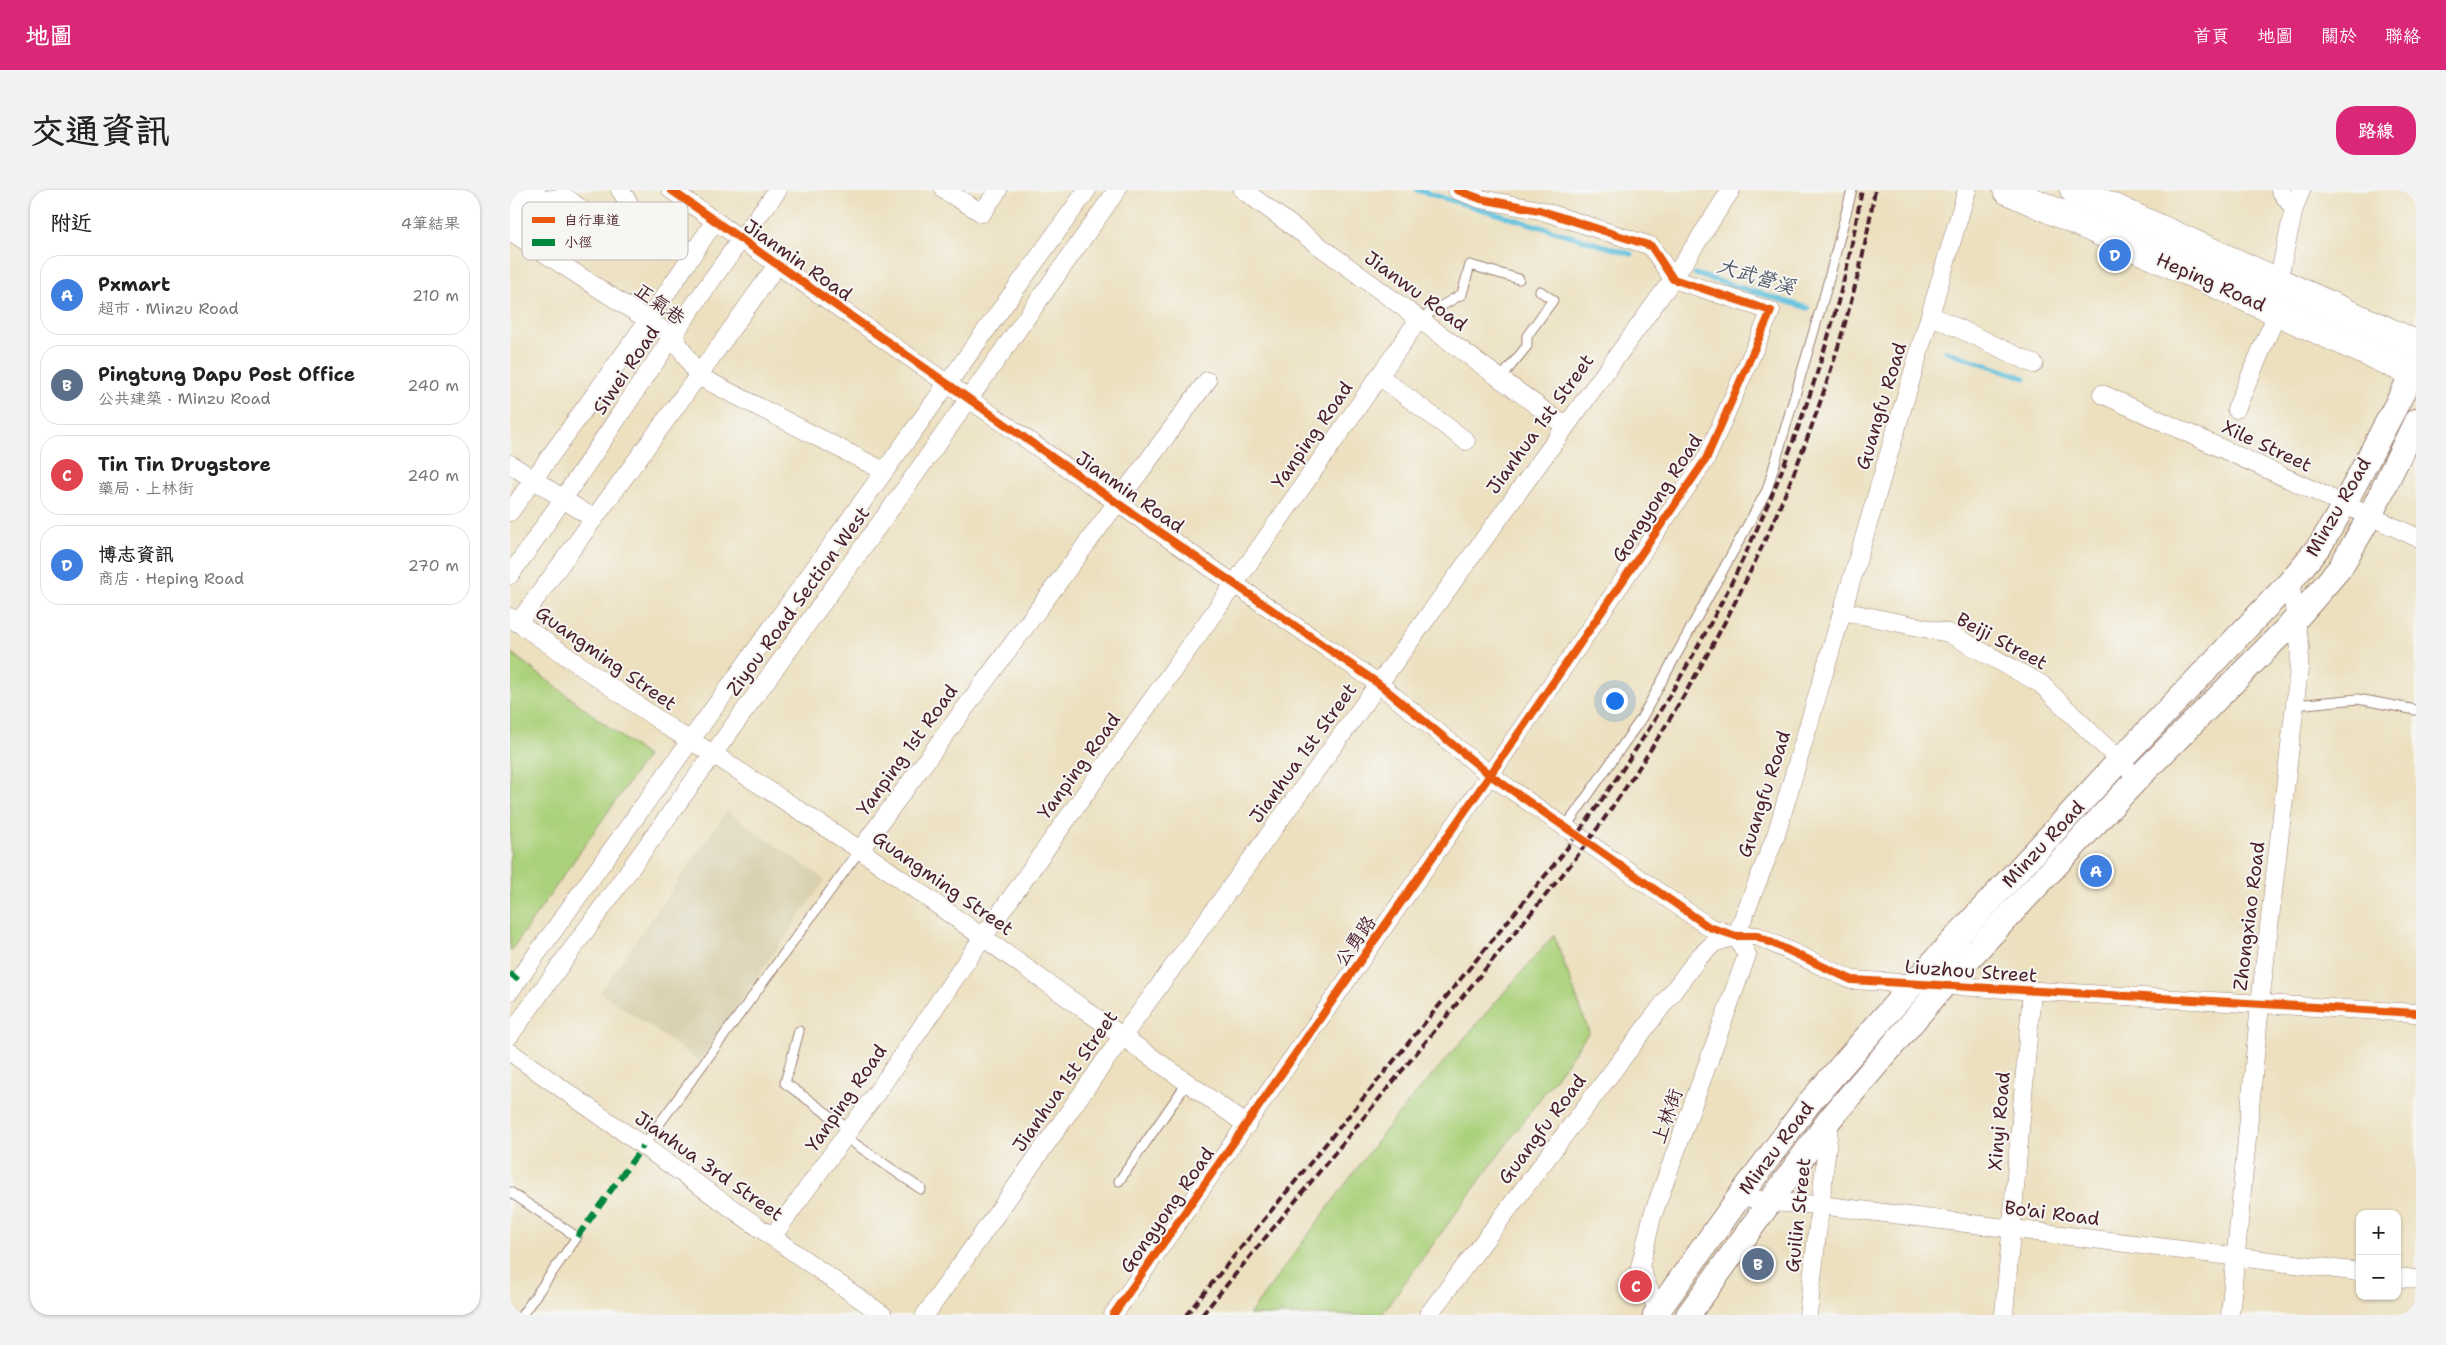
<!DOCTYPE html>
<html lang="zh-TW">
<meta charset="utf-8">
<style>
:root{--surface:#fff;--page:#f2f2f2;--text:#222;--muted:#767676;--line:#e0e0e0;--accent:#db2777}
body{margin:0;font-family:"Shantell Sans","LXGW WenKai TC",sans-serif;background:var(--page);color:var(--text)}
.controls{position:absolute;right:15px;bottom:15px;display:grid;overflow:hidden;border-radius:10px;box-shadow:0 1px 4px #0004}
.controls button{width:45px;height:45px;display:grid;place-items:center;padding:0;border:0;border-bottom:1px solid var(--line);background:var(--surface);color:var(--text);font:25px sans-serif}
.you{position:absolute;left:1104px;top:510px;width:18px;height:18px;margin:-12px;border:4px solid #fff;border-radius:50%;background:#1a73e8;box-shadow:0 0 0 8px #1a73e833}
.badge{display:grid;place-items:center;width:32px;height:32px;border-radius:50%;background:var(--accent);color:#fff;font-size:16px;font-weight:700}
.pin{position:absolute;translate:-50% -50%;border:2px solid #fff;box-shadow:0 1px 5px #0006}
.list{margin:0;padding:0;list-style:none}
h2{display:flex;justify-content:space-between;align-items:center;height:65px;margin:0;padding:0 20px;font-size:21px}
h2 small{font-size:16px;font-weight:400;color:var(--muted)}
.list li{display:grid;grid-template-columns:32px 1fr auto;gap:15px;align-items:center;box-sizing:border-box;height:80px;margin:0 10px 10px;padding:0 10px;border:1px solid var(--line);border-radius:20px}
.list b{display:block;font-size:19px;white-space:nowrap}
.list p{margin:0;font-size:16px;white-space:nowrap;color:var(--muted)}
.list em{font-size:16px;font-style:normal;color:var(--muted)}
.map{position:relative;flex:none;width:1906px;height:1125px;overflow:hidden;border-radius:20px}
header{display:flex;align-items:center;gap:30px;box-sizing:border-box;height:70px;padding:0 25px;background:var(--accent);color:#fff}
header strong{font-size:24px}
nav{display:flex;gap:28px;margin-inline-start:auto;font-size:18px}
.intro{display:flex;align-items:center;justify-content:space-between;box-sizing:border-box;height:120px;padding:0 30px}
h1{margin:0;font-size:35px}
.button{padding:12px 22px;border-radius:20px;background:var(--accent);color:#fff;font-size:18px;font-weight:700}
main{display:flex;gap:30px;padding:0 30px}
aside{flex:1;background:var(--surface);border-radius:20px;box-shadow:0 1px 4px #0004}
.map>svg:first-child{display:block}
</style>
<header>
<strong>地圖</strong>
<nav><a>首頁</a><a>地圖</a><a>關於</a><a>聯絡</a></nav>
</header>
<div class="intro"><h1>交通資訊</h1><a class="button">路線</a></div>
<main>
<aside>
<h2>附近<small>4筆結果</small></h2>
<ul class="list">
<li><span class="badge" style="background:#3f7fe0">A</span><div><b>Pxmart</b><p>超市 · Minzu Road</p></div><em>210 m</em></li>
<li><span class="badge" style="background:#5c6f8a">B</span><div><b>Pingtung Dapu Post Office</b><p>公共建築 · Minzu Road</p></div><em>240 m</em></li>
<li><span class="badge" style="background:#e0444e">C</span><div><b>Tin Tin Drugstore</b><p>藥局 · 上林街</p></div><em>240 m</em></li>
<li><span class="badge" style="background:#3f7fe0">D</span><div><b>博志資訊</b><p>商店 · Heping Road</p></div><em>270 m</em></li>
</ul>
</aside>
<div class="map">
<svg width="1906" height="1125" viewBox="0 0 1906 1125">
<rect width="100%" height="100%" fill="#f6f6f2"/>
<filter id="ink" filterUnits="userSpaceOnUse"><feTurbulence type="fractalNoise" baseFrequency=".02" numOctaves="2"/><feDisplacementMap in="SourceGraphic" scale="10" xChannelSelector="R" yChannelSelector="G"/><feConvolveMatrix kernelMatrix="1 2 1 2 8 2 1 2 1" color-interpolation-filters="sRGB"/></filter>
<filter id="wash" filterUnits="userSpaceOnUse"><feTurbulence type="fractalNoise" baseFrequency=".0096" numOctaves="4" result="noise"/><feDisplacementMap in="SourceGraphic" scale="20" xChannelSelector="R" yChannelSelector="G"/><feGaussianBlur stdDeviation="1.12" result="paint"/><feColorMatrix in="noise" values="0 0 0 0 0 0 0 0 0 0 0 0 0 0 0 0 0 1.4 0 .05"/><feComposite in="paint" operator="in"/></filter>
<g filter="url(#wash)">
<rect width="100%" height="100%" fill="#ece0bf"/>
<polygon fill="#dad1b1" points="217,621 315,690 189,871 90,802"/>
<g fill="#acd17b" stroke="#7b7853">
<polygon points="0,462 137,566 0,762"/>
<polygon points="1044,745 1079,842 871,1125 739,1125 879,935"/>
</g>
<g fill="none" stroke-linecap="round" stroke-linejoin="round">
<g stroke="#5fc0dd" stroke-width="5">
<polyline points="907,0 1121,64"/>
<polyline points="1185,84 1298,118"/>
<polyline points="1436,161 1515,188"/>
</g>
</g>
</g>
<g filter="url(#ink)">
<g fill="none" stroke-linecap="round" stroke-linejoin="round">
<g stroke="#9b8075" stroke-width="11">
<g id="lane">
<polyline points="909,129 952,104 960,75 1009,89"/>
<polyline points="990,189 1017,156 1017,146 1043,110 1030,101"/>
<polyline points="1785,515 1848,509 1906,520"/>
<polyline points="1055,638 1131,529 1257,300 1316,100 1342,0"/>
<polyline points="289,841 275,893 340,940"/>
<polyline points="335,947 411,999"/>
<polyline points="133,956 350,660"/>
<polyline points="609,991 677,893"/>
<polyline points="0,1002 67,1047 12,1125"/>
</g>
</g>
<g stroke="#9b8075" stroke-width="19">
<g id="street">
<path d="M17 0 30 11 55 7C74 20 113 58 119 13L110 0"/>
<polyline points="161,0 606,312 869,494 980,585 1199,737 1226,746 1247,746 1342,790 1906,823"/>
<polyline points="434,0 472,23 488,0"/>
<polyline points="733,0 1055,236"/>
<polyline points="1770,0 1784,19"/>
<polyline points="0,41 164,147 188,186 374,281"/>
<polyline points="1768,91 1784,19 1791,0"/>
<polyline points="1420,125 1524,174"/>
<polyline points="869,186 956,251"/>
<polyline points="1592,204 1906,347"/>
<polyline points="1726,219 1768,121"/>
<polyline points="0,274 84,329"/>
<polyline points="0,322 139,129 205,31"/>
<path d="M0 385C91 258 172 124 268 0"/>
<polyline points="1332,421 1438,443 1531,494 1617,578"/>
<polyline points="0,427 163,540 203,564 350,660 737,935"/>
<polyline points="8,433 188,186 267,75"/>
<polyline points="350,660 697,191"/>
<polyline points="0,801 577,0"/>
<polyline points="0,845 397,296 607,0"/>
<polyline points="0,862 373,1125"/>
<polyline points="1230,1006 1260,1012 1310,1015 1850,1082"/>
<polyline points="262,1047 372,895 473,747 725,393 909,129"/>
<polyline points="1887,1087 1906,1089"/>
<polyline points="1148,1122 1130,1077 1142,1027 1237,765 1226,746"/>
<polyline points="415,1125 612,847 1163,89 1221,0"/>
<polyline points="603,1125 980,585 1196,269 1261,121 1163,89 1141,56 1029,20 971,9 947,0"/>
<polyline points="918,1125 1189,767 1204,753 1226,746 1266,645 1457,0"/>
<polyline points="1298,1125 1320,929"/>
<polyline points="1494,1125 1522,801"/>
<polyline points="1720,1125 1750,814 1789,479 1790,457 1780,392"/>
</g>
</g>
<g stroke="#9b8075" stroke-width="26">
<g id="secondary">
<polyline points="1145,1125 1230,1006 1299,913 1403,794 1609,571 1780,392 1811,354 1834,315 1906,177"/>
<polyline points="1178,1125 1320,929 1434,795 1627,589 1786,429 1830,378 1860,326 1906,231"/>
</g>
</g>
<g stroke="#9b8075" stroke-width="29">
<g id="primary">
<polyline points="1497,0 1906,184"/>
<polyline points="1564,0 1906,154"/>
<polyline points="0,30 21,0"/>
</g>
</g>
<use href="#lane" stroke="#fff" stroke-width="9"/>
<use href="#street" stroke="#fff" stroke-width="18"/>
<use href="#secondary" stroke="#fff" stroke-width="24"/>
<use href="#primary" stroke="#fff" stroke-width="28"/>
<g stroke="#4a1f2b" stroke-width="4" stroke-dasharray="8 4" stroke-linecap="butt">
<path d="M676 1125 1052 665C1184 488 1278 307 1333 93 1341 62 1346 31 1352 0"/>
<path d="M692 1125 1062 673C1192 499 1291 307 1345 96 1354 65 1359 32 1365 0"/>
</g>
<g stroke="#00873e" stroke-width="6" stroke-dasharray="12 6" stroke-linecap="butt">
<polyline points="0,783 8,790"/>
<polyline points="67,1047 133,956"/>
</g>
<g stroke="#f6f6f2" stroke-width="11">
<g id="cycleway">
<polyline points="161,0 606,312 869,494 980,585 1199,737 1226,746 1247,746 1342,790 1906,823"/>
<polyline points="603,1125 980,585 1196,269 1261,121 1163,89 1141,56 1029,20 971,9 947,0"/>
</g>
</g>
<use href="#cycleway" stroke="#e8590c" stroke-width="8"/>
</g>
</g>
<g text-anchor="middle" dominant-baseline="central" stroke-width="4" stroke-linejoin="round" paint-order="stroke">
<g font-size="19" fill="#4a1f2b" stroke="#f6f6f2">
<text transform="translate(288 70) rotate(35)">Jianmin Road</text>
<text transform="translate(1701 92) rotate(24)">Heping Road</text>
<text transform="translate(906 101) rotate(36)">Jianwu Road</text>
<text transform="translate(150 114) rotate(36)">正氣巷</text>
<text transform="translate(116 180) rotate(-56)">Siwei Road</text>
<text transform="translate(1371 216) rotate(-73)">Guangfu Road</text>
<text transform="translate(1030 234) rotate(-54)">Jianhua 1st Street</text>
<text transform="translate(802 245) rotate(-55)">Yanping Road</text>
<text transform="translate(1757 256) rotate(25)">Xile Street</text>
<text transform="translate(620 302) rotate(35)">Jianmin Road</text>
<text transform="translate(1147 308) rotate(-57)">Gongyong Road</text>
<text transform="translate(1828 317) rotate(-60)">Minzu Road</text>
<text transform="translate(288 411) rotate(-54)">Ziyou Road Section West</text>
<text transform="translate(1492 451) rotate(28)">Beiji Street</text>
<text transform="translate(96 468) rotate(35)">Guangming Street</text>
<text transform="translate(397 560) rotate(-54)">Yanping 1st Road</text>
<text transform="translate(793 563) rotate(-54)">Jianhua 1st Street</text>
<text transform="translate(569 576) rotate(-54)">Yanping Road</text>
<text transform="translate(1254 604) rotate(-72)">Guangfu Road</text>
<text transform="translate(1533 654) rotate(-47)">Minzu Road</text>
<text transform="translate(433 693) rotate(35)">Guangming Street</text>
<text transform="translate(1739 726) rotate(-83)">Zhongxiao Road</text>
<text transform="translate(845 751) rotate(-55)">公勇路</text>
<text transform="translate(1461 781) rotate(4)">Liuzhou Street</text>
<text transform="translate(555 891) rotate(-55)">Jianhua 1st Street</text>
<text transform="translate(336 908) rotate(-55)">Yanping Road</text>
<text transform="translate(1157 926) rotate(-71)">上林街</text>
<text transform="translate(1489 931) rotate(-85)">Xinyi Road</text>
<text transform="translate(1032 939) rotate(-53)">Guangfu Road</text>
<text transform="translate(1266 958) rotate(-53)">Minzu Road</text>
<text transform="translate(199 976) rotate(35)">Jianhua 3rd Street</text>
<text transform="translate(657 1020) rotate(-55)">Gongyong Road</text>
<text transform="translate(1542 1023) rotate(7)">Bo'ai Road</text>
<text transform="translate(1288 1025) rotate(-84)">Guilin Street</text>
</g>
<g font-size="20" font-style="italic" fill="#515769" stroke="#f6f6f2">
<text transform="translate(1246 86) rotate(17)">大武營溪</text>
</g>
</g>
<rect x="12" y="12" width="166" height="58" rx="8" fill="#f6f6f2" stroke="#c2b6b6" stroke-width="1"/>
<rect x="22" y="27" width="23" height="6" fill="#e8590c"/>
<rect x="22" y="49" width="23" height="7" fill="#00873e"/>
<g font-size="14" fill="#4a1f2b">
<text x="54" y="35">自行車道</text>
<text x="54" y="57">小徑</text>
</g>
</svg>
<div class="controls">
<button>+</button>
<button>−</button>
</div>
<div class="you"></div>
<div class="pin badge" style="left:1586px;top:681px;background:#3f7fe0">A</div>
<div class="pin badge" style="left:1248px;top:1074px;background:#5c6f8a">B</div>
<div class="pin badge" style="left:1126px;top:1096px;background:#e0444e">C</div>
<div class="pin badge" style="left:1605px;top:65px;background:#3f7fe0">D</div>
</div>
</main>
